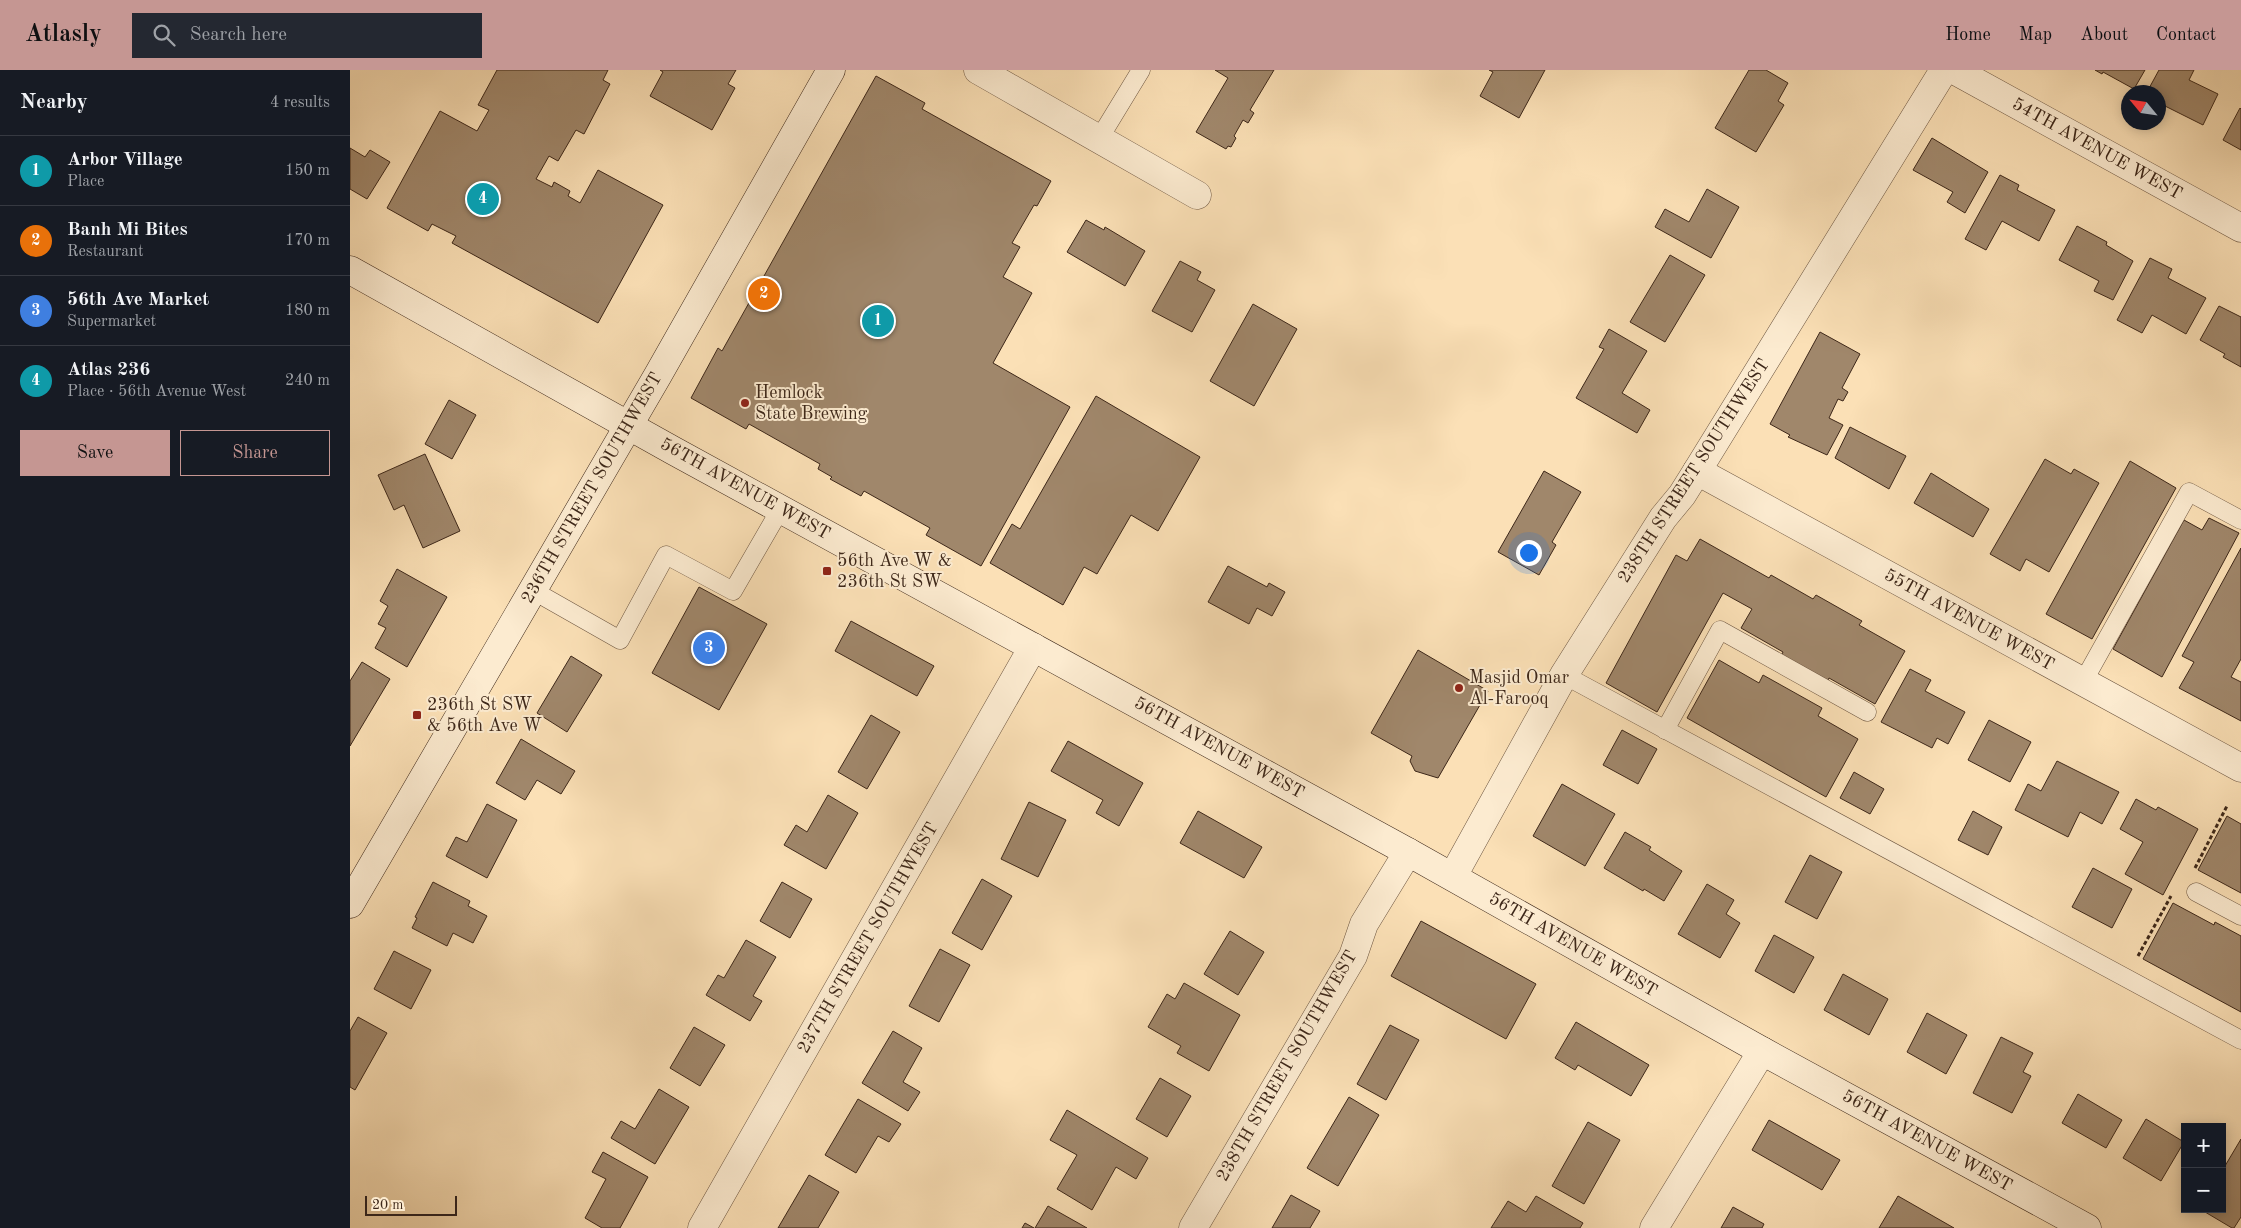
<!DOCTYPE html>
<meta charset="utf-8">
<style>
:root{--surface:#171b24;--page:#242831;--text:#f1f3f6;--muted:#9ea1a6;--line:#363941;--accent:#c59692}
body{margin:0;font-family:"Old Standard TT",serif;background:var(--page);color:var(--text)}
.controls{position:absolute;right:15px;bottom:15px;display:grid;overflow:hidden;border-radius:0px;box-shadow:0 2px 12px #0003}
.controls button{width:45px;height:45px;display:grid;place-items:center;padding:0;border:0;border-bottom:1px solid var(--line);background:var(--surface);color:var(--text);font:25px sans-serif}
.compass{position:absolute;left:1771px;top:15px;width:45px;height:45px;border-radius:50%;background:var(--surface);box-shadow:0 2px 12px #0003;rotate:299deg}
.scale{position:absolute;left:15px;bottom:12px;width:92px;box-sizing:border-box;padding-left:5px;border:2px solid #3d2719;border-top:0;font-size:14px;line-height:18px;white-space:nowrap;color:#3d2719;-webkit-text-stroke:4px #fcebd0;paint-order:stroke}
.you{position:absolute;left:1178px;top:482px;width:18px;height:18px;margin:-12px;border:4px solid #fff;border-radius:50%;background:#1a73e8;box-shadow:0 0 0 8px #1a73e833}
.badge{display:grid;place-items:center;width:32px;height:32px;border-radius:50%;background:var(--accent);color:#fff;font-size:16px;font-weight:700}
.pin{position:absolute;translate:-50% -50%;border:2px solid #fff;box-shadow:0 1px 5px #0006}
.list{margin:0;padding:0;list-style:none}
h2{display:flex;justify-content:space-between;align-items:center;height:65px;margin:0;padding:0 20px;font-size:21px}
h2 small{font-size:16px;font-weight:400;color:var(--muted)}
.list li{display:grid;grid-template-columns:32px 1fr auto;gap:15px;align-items:center;box-sizing:border-box;height:70px;padding:0 20px;border-top:1px solid var(--line)}
.list b{display:block;font-size:19px;white-space:nowrap}
.list p{margin:0;font-size:16px;white-space:nowrap;color:var(--muted)}
.list em{font-size:16px;font-style:normal;color:var(--muted)}
.actions{display:flex;gap:10px;padding:15px 20px}
.actions a{flex:1;padding:11px 0;border:1px solid var(--accent);border-radius:0px;text-align:center;font-size:18px;color:var(--accent)}
.actions .main{background:var(--accent);color:#111}
.icon{flex:none;width:28px;height:28px;fill:none;stroke:currentColor;stroke-width:2;stroke-linecap:round;stroke-linejoin:round}
.map{position:relative;flex:none;width:1891px;height:1158px;overflow:hidden}
header{display:flex;align-items:center;gap:30px;box-sizing:border-box;height:70px;padding:0 25px;background:var(--accent);color:#111}
header strong{font-size:24px}
nav{display:flex;gap:28px;margin-inline-start:auto;font-size:18px}
.search{width:350px;height:45px;background:var(--page);display:flex;align-items:center;gap:12px;box-sizing:border-box;padding:0 18px;border-radius:0px;color:var(--muted);font-size:19px}
main{display:flex}
aside{flex:1;background:var(--surface)}
.map>svg:first-child{display:block}
</style>
<header>
<strong>Atlasly</strong>
<div class="search"><svg class="icon" aria-label="search" viewBox="0 0 24 24"><circle cx="10" cy="10" r="6"/><path d="M15 15l6 6"/></svg>Search here</div>
<nav><a>Home</a><a>Map</a><a>About</a><a>Contact</a></nav>
</header>
<main>
<aside>
<h2>Nearby<small>4 results</small></h2>
<ul class="list">
<li><span class="badge" style="background:#0f9aa8">1</span><div><b>Arbor Village</b><p>Place</p></div><em>150 m</em></li>
<li><span class="badge" style="background:#e8710a">2</span><div><b>Banh Mi Bites</b><p>Restaurant</p></div><em>170 m</em></li>
<li><span class="badge" style="background:#3f7fe0">3</span><div><b>56th Ave Market</b><p>Supermarket</p></div><em>180 m</em></li>
<li><span class="badge" style="background:#0f9aa8">4</span><div><b>Atlas 236</b><p>Place · 56th Avenue West</p></div><em>240 m</em></li>
</ul>
<div class="actions"><a class="main">Save</a><a>Share</a></div>
</aside>
<div class="map">
<svg width="1891" height="1158" viewBox="0 0 1891 1158">
<rect width="100%" height="100%" fill="#fbe0b6"/>
<filter id="stains"><feTurbulence type="fractalNoise" baseFrequency=".004" numOctaves="4"/><feColorMatrix values="0 0 0 0 .2 0 0 0 0 .09 0 0 0 0 .02 0 0 0 .5 -.17"/></filter>
<radialGradient id="worn" r=".72"><stop offset=".6" stop-color="#630" stop-opacity="0"/><stop offset="1" stop-color="#630" stop-opacity=".3"/></radialGradient>
<g fill="#a0876b" stroke="#3d2719">
<polygon points="147,0 258,0 253,10 260,14 234,64 226,60 208,91 199,86 186,109 202,117 204,112 220,121 218,126 230,133 248,100 313,135 248,253 102,173 106,166 82,154 78,161 37,138 90,41 127,61 139,40 128,35"/>
<polygon points="310,0 386,0 378,14 385,18 362,60 300,26 313,2"/>
<polygon points="865,0 924,0 900,40 904,43 898,53 893,50 884,66 886,68 881,77 878,76 876,79 846,62 878,8"/>
<polygon points="1139,0 1195,0 1169,48 1130,26 1143,2"/>
<polygon points="1399,0 1416,0 1438,13 1428,31 1434,35 1406,82 1365,58"/>
<polygon points="1745,0 1795,0 1784,19 1753,2 1752,4"/>
<polygon points="1809,0 1844,0 1839,10 1868,24 1853,55 1809,33 1808,22 1797,22"/>
<polygon points="526,6 575,33 572,39 701,111 687,136 684,135 662,173 670,177 653,207 682,223 643,293 720,337 631,496 576,465 580,458 514,421 511,426 480,409 482,407 468,399 470,394 399,354 396,359 341,328 368,278 372,281"/>
<polygon points="1890,38 1891,39 1891,80 1873,70"/>
<polygon points="1582,68 1638,102 1615,143 1597,132 1603,122 1563,100"/>
<polygon points="0,78 15,87 20,80 40,92 17,129 0,119"/>
<polygon points="1650,105 1669,115 1667,120 1705,140 1689,171 1652,151 1636,180 1615,169"/>
<polygon points="1357,119 1389,137 1361,188 1305,157 1315,139 1339,152"/>
<polygon points="736,150 754,160 755,157 795,181 775,216 717,182"/>
<polygon points="1727,156 1757,172 1756,175 1783,191 1763,230 1744,221 1749,211 1709,190"/>
<polygon points="1320,185 1355,205 1315,272 1280,252"/>
<polygon points="1800,188 1822,199 1818,208 1856,228 1836,264 1802,245 1792,263 1767,250"/>
<polygon points="830,191 851,202 847,210 865,220 842,262 802,241"/>
<polygon points="903,234 947,259 904,336 860,311"/>
<polygon points="1869,236 1891,247 1891,297 1873,287 1875,284 1850,270"/>
<polygon points="1259,259 1297,281 1272,323 1300,340 1287,363 1226,328 1254,279 1249,277"/>
<polygon points="1470,262 1510,284 1492,318 1498,322 1493,331 1488,329 1479,348 1493,355 1477,385 1438,367 1440,365 1420,354"/>
<polygon points="746,326 850,387 808,461 781,445 747,504 734,497 713,535 640,493 662,454 670,459"/>
<polygon points="99,330 126,345 102,389 75,374"/>
<polygon points="1500,357 1556,386 1539,419 1485,388"/>
<polygon points="75,384 110,461 73,478 54,435 44,440 28,405"/>
<polygon points="1695,389 1721,404 1724,399 1749,413 1699,502 1676,489 1670,501 1640,484"/>
<polygon points="1780,391 1826,418 1742,569 1696,544"/>
<polygon points="1194,401 1231,422 1202,472 1206,475 1189,505 1148,482"/>
<polygon points="1581,403 1639,439 1623,467 1564,433"/>
<polygon points="1859,448 1889,463 1812,607 1763,579 1834,450 1852,460"/>
<polygon points="1350,469 1419,508 1421,505 1463,529 1466,525 1512,551 1509,555 1555,581 1525,634 1479,608 1477,612 1431,586 1433,582 1391,558 1402,539 1373,523 1307,642 1256,613 1326,485 1337,491"/>
<polygon points="1891,478 1891,589 1881,607 1891,612 1891,651 1829,618 1844,592 1832,586"/>
<polygon points="878,496 917,517 919,513 935,522 922,546 907,538 899,554 858,532"/>
<polygon points="47,499 97,527 57,597 25,578 36,558 28,554 38,536 30,531"/>
<polygon points="349,517 417,554 369,640 302,603"/>
<polygon points="501,551 584,596 567,626 485,581"/>
<polygon points="1068,580 1138,621 1088,708 1065,701 1060,691 1062,686 1021,663"/>
<polygon points="221,586 252,605 217,662 187,643"/>
<polygon points="1369,590 1409,613 1413,605 1472,638 1468,646 1508,669 1476,727 1337,648"/>
<polygon points="12,592 40,609 0,676 0,611"/>
<polygon points="1560,599 1581,610 1575,621 1615,642 1598,674 1587,668 1582,678 1531,652"/>
<polygon points="521,645 550,662 517,719 488,702"/>
<polygon points="1639,650 1681,672 1660,712 1618,690"/>
<polygon points="1272,660 1307,679 1288,714 1253,695"/>
<polygon points="171,669 225,701 211,724 187,710 175,730 146,713"/>
<polygon points="718,671 793,713 769,756 746,743 753,730 701,701"/>
<polygon points="1707,691 1769,722 1752,754 1730,742 1718,767 1665,740 1678,714 1691,721"/>
<polygon points="1504,702 1534,719 1520,744 1490,728"/>
<polygon points="1212,714 1265,744 1235,796 1183,766"/>
<polygon points="478,725 508,743 476,799 434,775 446,755 457,762"/>
<polygon points="1786,729 1806,740 1808,737 1848,759 1813,825 1775,804 1793,772 1770,759"/>
<polygon points="679,732 716,750 688,807 651,789"/>
<polygon points="137,734 167,750 137,808 96,786 106,767 117,772"/>
<polygon points="848,741 912,777 894,808 830,773"/>
<polygon points="1623,741 1652,757 1638,785 1608,770"/>
<polygon points="1877,746 1891,754 1891,823 1848,800"/>
<polygon points="1275,762 1301,777 1299,780 1332,801 1314,831 1294,819 1293,821 1254,798"/>
<polygon points="1460,785 1492,802 1467,849 1435,832"/>
<polygon points="1743,798 1782,819 1762,858 1722,837"/>
<polygon points="632,809 662,826 632,880 602,863"/>
<polygon points="83,812 120,831 118,836 137,846 123,873 103,863 97,876 62,858 67,848 65,847"/>
<polygon points="432,812 462,829 440,868 410,851"/>
<polygon points="1357,814 1384,830 1376,844 1390,853 1370,888 1328,864"/>
<polygon points="1823,833 1864,855 1865,852 1891,866 1891,942 1793,889"/>
<polygon points="1071,851 1186,914 1156,969 1041,906"/>
<polygon points="880,861 914,882 888,925 854,904"/>
<polygon points="1424,865 1464,887 1444,923 1405,901"/>
<polygon points="396,870 426,887 403,926 412,931 400,951 356,925 368,905 374,908"/>
<polygon points="590,879 620,895 589,952 559,936"/>
<polygon points="44,881 81,900 61,939 24,919"/>
<polygon points="1493,904 1538,929 1519,965 1474,940"/>
<polygon points="834,913 890,945 859,1001 827,983 831,976 798,957 817,924 825,929"/>
<polygon points="1577,943 1617,965 1596,1004 1557,982"/>
<polygon points="8,947 37,963 5,1020 0,1017 0,961"/>
<polygon points="1226,952 1299,995 1281,1026 1228,995 1225,1000 1205,988"/>
<polygon points="1040,955 1069,970 1036,1030 1007,1014"/>
<polygon points="344,957 375,975 350,1016 320,998"/>
<polygon points="543,961 572,978 553,1012 570,1022 558,1041 512,1013"/>
<polygon points="1651,967 1683,983 1673,1002 1681,1006 1662,1043 1623,1023"/>
<polygon points="810,1008 841,1026 817,1067 786,1049"/>
<polygon points="309,1019 339,1037 305,1094 261,1068 271,1051 285,1059"/>
<polygon points="1728,1024 1772,1050 1756,1078 1712,1053"/>
<polygon points="999,1027 1029,1045 988,1116 957,1098"/>
<polygon points="508,1029 551,1054 539,1072 528,1066 506,1103 475,1085"/>
<polygon points="717,1040 798,1088 786,1109 766,1097 742,1140 707,1119 727,1085 700,1070"/>
<polygon points="1796,1049 1834,1072 1811,1111 1773,1088"/>
<polygon points="1419,1050 1490,1090 1472,1120 1402,1080"/>
<polygon points="1238,1052 1270,1070 1234,1134 1202,1116"/>
<polygon points="1891,1069 1891,1147 1884,1158 1882,1158 1850,1139 1872,1139 1872,1101"/>
<polygon points="253,1082 298,1107 270,1158 252,1158 235,1148 256,1109 242,1102"/>
<polygon points="459,1105 489,1122 468,1158 428,1158"/>
<polygon points="941,1125 970,1141 960,1158 922,1158"/>
<polygon points="1186,1126 1233,1153 1230,1158 1141,1158 1158,1131 1176,1142"/>
<polygon points="1548,1126 1604,1158 1529,1158"/>
<polygon points="698,1136 737,1158 685,1158"/>
<polygon points="1383,1137 1414,1154 1412,1158 1371,1158"/>
<polygon points="675,1153 684,1158 672,1158"/>
</g>
<g fill="none" stroke-linecap="round" stroke-linejoin="round">
<g stroke="#6c5540" stroke-width="19">
<g id="service">
<polyline points="749,69 791,0"/>
<polyline points="182,520 270,570 316,485 383,521 431,438"/>
<polyline points="1214,605 1891,970"/>
<polyline points="1733,612 1839,422 1891,450"/>
<polyline points="1315,660 1370,560 1517,642"/>
<polyline points="1846,822 1891,846"/>
</g>
</g>
<g stroke="#6c5540" stroke-width="29">
<g id="minor">
<polyline points="628,0 847,125"/>
<polyline points="1604,0 1891,158"/>
<polyline points="1347,401 1891,698"/>
<polyline points="1103,806 1214,605 1313,448 1332,425 1347,401 1594,0"/>
<polyline points="352,1158 683,577"/>
<polyline points="843,1158 1003,886 1014,854 1058,782"/>
<polyline points="1304,1158 1412,981"/>
</g>
</g>
<g stroke="#3d2719" stroke-width="29">
<g id="secondary">
<polyline points="0,200 324,381 1058,782 1412,981 1737,1158"/>
<polyline points="0,834 308,305 481,0"/>
</g>
</g>
<g stroke="#3d2719" stroke-width="3" stroke-dasharray="4 2.5" stroke-linecap="butt">
<polyline points="1845,798 1877,736"/>
<polyline points="1788,886 1821,826"/>
</g>
<use href="#service" stroke="#fcebd0" stroke-width="18"/>
<use href="#minor" stroke="#fcebd0" stroke-width="28"/>
<use href="#secondary" stroke="#fcebd0" stroke-width="28"/>
</g>
<g fill="#8f2418" stroke="#fcebd0" stroke-width="2">
<circle cx="395" cy="333" r="5"/>
<rect x="472" y="496" width="10" height="10" rx="2.5"/>
<circle cx="1109" cy="618" r="5"/>
<rect x="62" y="640" width="10" height="10" rx="2.5"/>
</g>
<g text-anchor="middle" dominant-baseline="central" stroke-width="4" stroke-linejoin="round" paint-order="stroke">
<g font-size="18" fill="#3d2719" stroke="#fcebd0">
<text transform="translate(1747 79) rotate(29)">54TH AVENUE WEST</text>
<text transform="translate(1344 401) rotate(-57)">238TH STREET SOUTHWEST</text>
<text transform="translate(242 418) rotate(-60)">236TH STREET SOUTHWEST</text>
<text transform="translate(395 419) rotate(29)">56TH AVENUE WEST</text>
<text transform="translate(1619 550) rotate(29)">55TH AVENUE WEST</text>
<text transform="translate(869 678) rotate(29)">56TH AVENUE WEST</text>
<text transform="translate(518 868) rotate(-60)">237TH STREET SOUTHWEST</text>
<text transform="translate(1223 875) rotate(30)">56TH AVENUE WEST</text>
<text transform="translate(937 996) rotate(-60)">238TH STREET SOUTHWEST</text>
<text transform="translate(1577 1071) rotate(29)">56TH AVENUE WEST</text>
</g>
<g font-size="18" fill="#3d2719" stroke="#fcebd0" text-anchor="start">
<text x="405" y="323">Hemlock<tspan x="405" dy="21">State Brewing</tspan></text>
<text x="487" y="491">56th Ave W &amp;<tspan x="487" dy="21">236th St SW</tspan></text>
<text x="1119" y="608">Masjid Omar<tspan x="1119" dy="21">Al-Farooq</tspan></text>
<text x="77" y="635">236th St SW<tspan x="77" dy="21">&amp; 56th Ave W</tspan></text>
</g>
</g>
<rect width="100%" height="100%" filter="url(#stains)"/>
<rect width="100%" height="100%" fill="url(#worn)"/>
</svg>
<div class="controls">
<button>+</button>
<button>−</button>
</div>
<svg class="compass" viewBox="-18 -18 36 36"><path d="M0-13l5 13h-10z" fill="#e53935"/><path d="M0 13l5-13h-10z" fill="#9ea1a6"/></svg>
<div class="scale">20 m</div>
<div class="you"></div>
<div class="pin badge" style="left:528px;top:251px;background:#0f9aa8">1</div>
<div class="pin badge" style="left:414px;top:224px;background:#e8710a">2</div>
<div class="pin badge" style="left:359px;top:578px;background:#3f7fe0">3</div>
<div class="pin badge" style="left:133px;top:129px;background:#0f9aa8">4</div>
</div>
</main>
